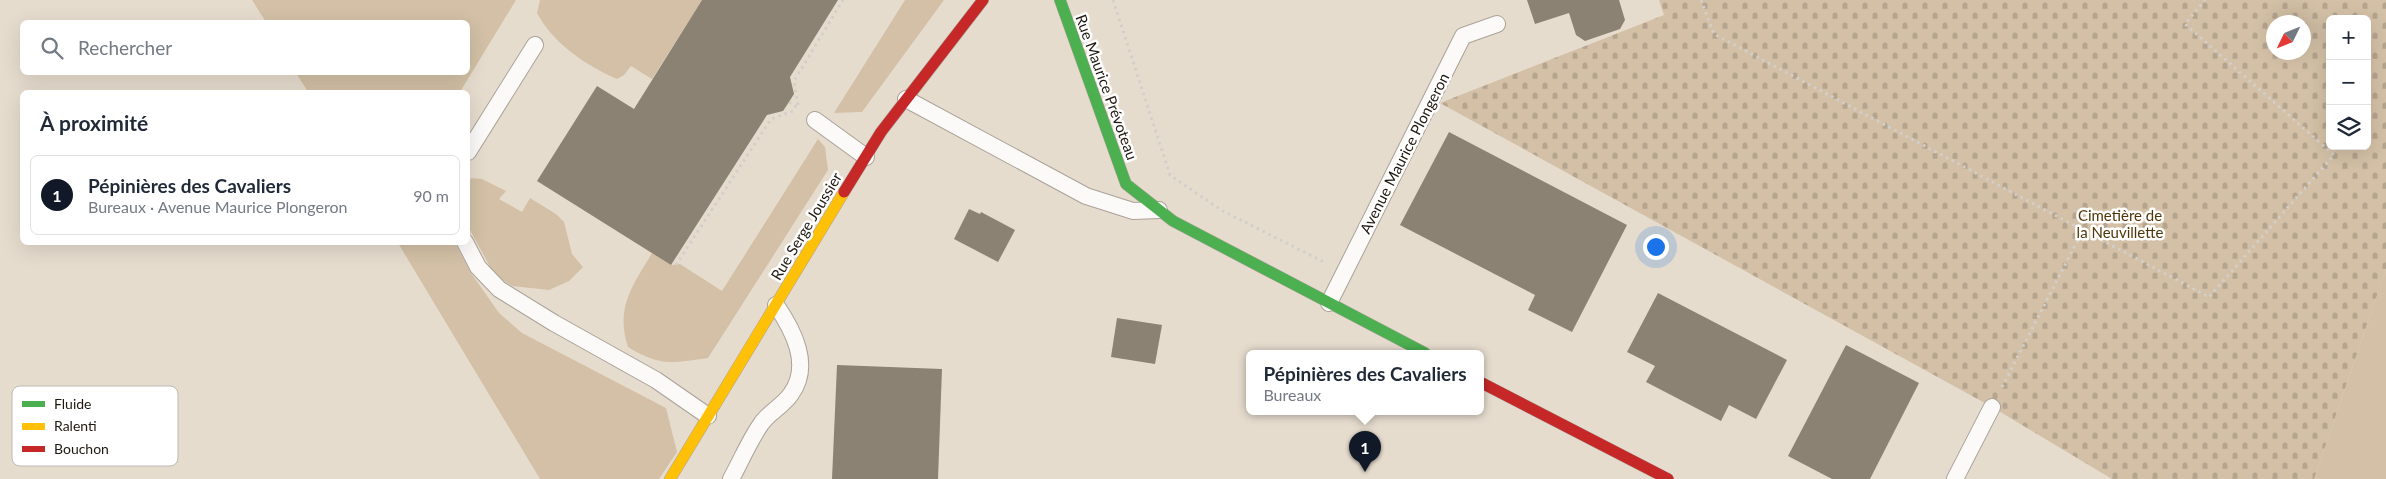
<!DOCTYPE html>
<html lang="fr">
<meta charset="utf-8">
<style>
:root{--surface:#fff;--page:#f6f6f7;--text:#1f2937;--muted:#747a83;--line:#e0e1e3;--accent:#111827}
body{margin:0;font-family:Lato,sans-serif;background:var(--page);color:var(--text)}
.controls{position:absolute;right:15px;top:15px;display:grid;overflow:hidden;border-radius:8px;box-shadow:0 5px 20px #0002}
.controls button{width:45px;height:45px;display:grid;place-items:center;padding:0;border:0;border-bottom:1px solid var(--line);background:var(--surface);color:var(--text);font:25px sans-serif}
.compass{position:absolute;left:2266px;top:15px;width:45px;height:45px;border-radius:50%;background:var(--surface);box-shadow:0 5px 20px #0002;rotate:227deg}
.you{position:absolute;left:1655px;top:246px;width:18px;height:18px;margin:-12px;border:4px solid #fff;border-radius:50%;background:#1a73e8;box-shadow:0 0 0 8px #1a73e833}
.badge{display:grid;place-items:center;width:32px;height:32px;border-radius:50%;background:var(--accent);color:#fff;font-size:16px;font-weight:700}
.pin{position:absolute;translate:-50% -41px;filter:drop-shadow(0 1px 2px #0008)}
.pin::after{content:'';position:absolute;top:26px;width:18px;height:15px;background:inherit;clip-path:polygon(0 0,100% 0,50% 100%)}
.popup{position:absolute;left:1246px;top:350px;width:238px;height:65px;box-sizing:border-box;display:grid;place-content:center;border-radius:8px;background:var(--surface);filter:drop-shadow(0 1px 4px #0005);font-size:16px;white-space:nowrap;color:var(--muted)}
.popup b{font-size:19px;color:var(--text)}
.popup::after{content:'';position:absolute;left:50%;top:100%;margin-left:-10px;border:10px solid transparent;border-top-color:var(--surface)}
.list{margin:0;padding:0;list-style:none}
h2{display:flex;justify-content:space-between;align-items:center;height:65px;margin:0;padding:0 20px;font-size:21px}
h2 small{font-size:16px;font-weight:400;color:var(--muted)}
.list li{display:grid;grid-template-columns:32px 1fr auto;gap:15px;align-items:center;box-sizing:border-box;height:80px;margin:0 10px 10px;padding:0 10px;border:1px solid var(--line);border-radius:8px}
.list b{display:block;font-size:19px;white-space:nowrap}
.list p{margin:0;font-size:16px;white-space:nowrap;color:var(--muted)}
.list em{font-size:16px;font-style:normal;color:var(--muted)}
.icon{flex:none;width:28px;height:28px;fill:none;stroke:currentColor;stroke-width:2;stroke-linecap:round;stroke-linejoin:round}
.map{position:relative;flex:none;width:2386px;height:479px;overflow:hidden}
.search{position:absolute;background:var(--surface);box-shadow:0 5px 20px #0002;left:20px;top:20px;width:450px;height:55px;display:flex;align-items:center;gap:12px;box-sizing:border-box;padding:0 18px;border-radius:8px;color:var(--muted);font-size:19px}
.panel{position:absolute;background:var(--surface);box-shadow:0 5px 20px #0002;left:20px;top:90px;width:450px;height:155px;border-radius:8px}
.map>svg:first-child{display:block}
</style>
<div class="map">
<svg width="2386" height="479" viewBox="0 0 2386 479">
<defs>
<pattern id="cemetery-stones" width="16" height="16" patternUnits="userSpaceOnUse" patternTransform="scale(1.25)"><rect width="16" height="16" fill="#d3c0a6"/><path d="M2 7V4a2 2 0 0 1 4 0v3zM10 15v-3a2 2 0 0 1 4 0v3z" fill="#b5a48e"/></pattern>
</defs>
<rect width="100%" height="100%" fill="#e6dcce"/>
<g fill="#d3c0a6">
<polygon points="252,0 516,0 460,92 308,92 296,73 468,72 468,22 266,22"/>
<path d="M540 0H702L652 79 631 66 624 75 617 79C585 65 553 43 537 13Z"/>
<polygon points="905,0 944,0 862,112 834,113"/>
<path d="M818 139 825 147 828 170 708 358C671 363 661 367 628 347 615 308 633 285 652 253L671 265 680 264 722 291Z"/>
<polygon points="471,178 482,179 506,191 499,199 522,212 530,198 556,214 564,222 572,254 583,267 569,281 549,290 512,286 494,274 470,230 468,185"/>
<polygon points="398,243 455,243 471,273 499,313 522,333 666,408 677,452 659,479 540,479"/>
<polygon points="2386,269 2386,479 2314,479"/>
</g>
<path fill="url(#cemetery-stones)" fill-rule="evenodd" d="M1659 0H2386V269L2314 479H2112L1992 407 1440 103 1664 15ZM2330 19H2367V146H2330ZM2274 22H2304V52H2274Z"/>
<g fill="#8b8273">
<polygon points="702,0 838,0 790,77 794,94 789,102 783,111 767,115 671,265 537,181 597,86 634,109"/>
<polygon points="1527,0 1619,0 1625,20 1620,29 1585,41 1576,35 1569,13 1535,24"/>
<polygon points="1449,132 1627,225 1572,332 1528,310 1535,295 1400,225"/>
<polygon points="969,209 980,214 981,212 1015,230 998,262 954,239"/>
<polygon points="1658,293 1787,360 1756,419 1729,405 1721,421 1646,382 1655,366 1627,352"/>
<polygon points="1117,318 1162,325 1155,364 1111,357"/>
<polygon points="1846,345 1919,383 1870,479 1832,479 1788,456"/>
<polygon points="837,365 942,369 938,479 832,479"/>
</g>
<g fill="none" stroke-linecap="round" stroke-linejoin="round">
<g stroke="#aaa298" stroke-width="18">
<g id="lane">
<polyline points="906,99 1086,196 1133,211 1159,210"/>
<polyline points="815,120 866,157"/>
<polyline points="468,152 535,45"/>
<polyline points="465,242 478,267 499,289 554,323 656,380 708,416"/>
<polyline points="1329,303 1463,36 1497,24"/>
<path d="M731 479C741 461 749 441 761 424 768 413 783 406 791 394 812 365 793 330 776 305"/>
<polyline points="1955,479 1992,407"/>
</g>
</g>
<g stroke="#aaa298" stroke-width="12">
<polyline id="fast" points="1060,0 1126,184 1173,221 1425,353"/>
</g>
<g stroke="#aaa298" stroke-width="12">
<polyline id="slow" points="670,479 844,192"/>
</g>
<g stroke="#aaa298" stroke-width="12">
<g id="jam">
<polyline points="844,192 881,132 983,0"/>
<polyline points="1480,382 1668,479"/>
</g>
</g>
<g stroke="#d2cfcb" stroke-width="3" stroke-dasharray="2.5 4" stroke-linecap="butt">
<polyline points="1113,0 1170,175 1221,210 1324,262"/>
<polyline points="1701,0 1714,34 2209,297 2334,155 2185,24 2205,0"/>
<polyline points="789,102 798,108"/>
<polyline points="798,105 794,81 843,0"/>
<polyline points="676,265 771,119 796,110"/>
<polyline points="2002,387 2083,230"/>
</g>
<use href="#lane" stroke="#fbfaf8" stroke-width="16"/>
<use href="#fast" stroke="#4caf50" stroke-width="11"/>
<use href="#slow" stroke="#ffc107" stroke-width="11"/>
<use href="#jam" stroke="#c62828" stroke-width="11"/>
</g>
<g text-anchor="middle" dominant-baseline="central" stroke-width="5" stroke-linejoin="round" paint-order="stroke">
<g font-size="15" fill="#1e180f" stroke="#fff">
<text transform="translate(1107 87) rotate(70)">Rue Maurice Prévoteau</text>
<text transform="translate(1404 153) rotate(-63)">Avenue Maurice Plongeron</text>
<text transform="translate(806 226) rotate(-59)">Rue Serge Joussier</text>
</g>
<g font-size="15" fill="#513607" stroke="#fff">
<text x="2120" y="215">Cimetière de<tspan x="2120" dy="17">la Neuvillette</tspan></text>
</g>
</g>
<rect x="12" y="386" width="166" height="80" rx="8" fill="#fff" stroke="#bcbab7" stroke-width="1"/>
<rect x="22" y="401" width="23" height="6" fill="#4caf50"/>
<rect x="22" y="423" width="23" height="7" fill="#ffc107"/>
<rect x="22" y="446" width="23" height="6" fill="#c62828"/>
<g font-size="14" fill="#1e180f">
<text x="54" y="409">Fluide</text>
<text x="54" y="431">Ralenti</text>
<text x="54" y="454">Bouchon</text>
</g>
</svg>
<div class="controls">
<button>+</button>
<button>−</button>
<button><svg class="icon" aria-label="layers" viewBox="0 0 24 24"><path d="M12 4l9 5-9 5-9-5zM3 14l9 5 9-5"/></svg></button>
</div>
<svg class="compass" viewBox="-18 -18 36 36"><path d="M0-13l5 13h-10z" fill="#e53935"/><path d="M0 13l5-13h-10z" fill="#747a83"/></svg>
<div class="you"></div>
<div class="pin badge" style="left:1365px;top:472px">1</div>
<div class="popup"><b>Pépinières des Cavaliers</b>Bureaux</div>
<div class="search"><svg class="icon" aria-label="search" viewBox="0 0 24 24"><circle cx="10" cy="10" r="6"/><path d="M15 15l6 6"/></svg>Rechercher</div>
<section class="panel">
<h2>À proximité<small></small></h2>
<ul class="list">
<li><span class="badge">1</span><div><b>Pépinières des Cavaliers</b><p>Bureaux · Avenue Maurice Plongeron</p></div><em>90 m</em></li>
</ul>
</section>
</div>
